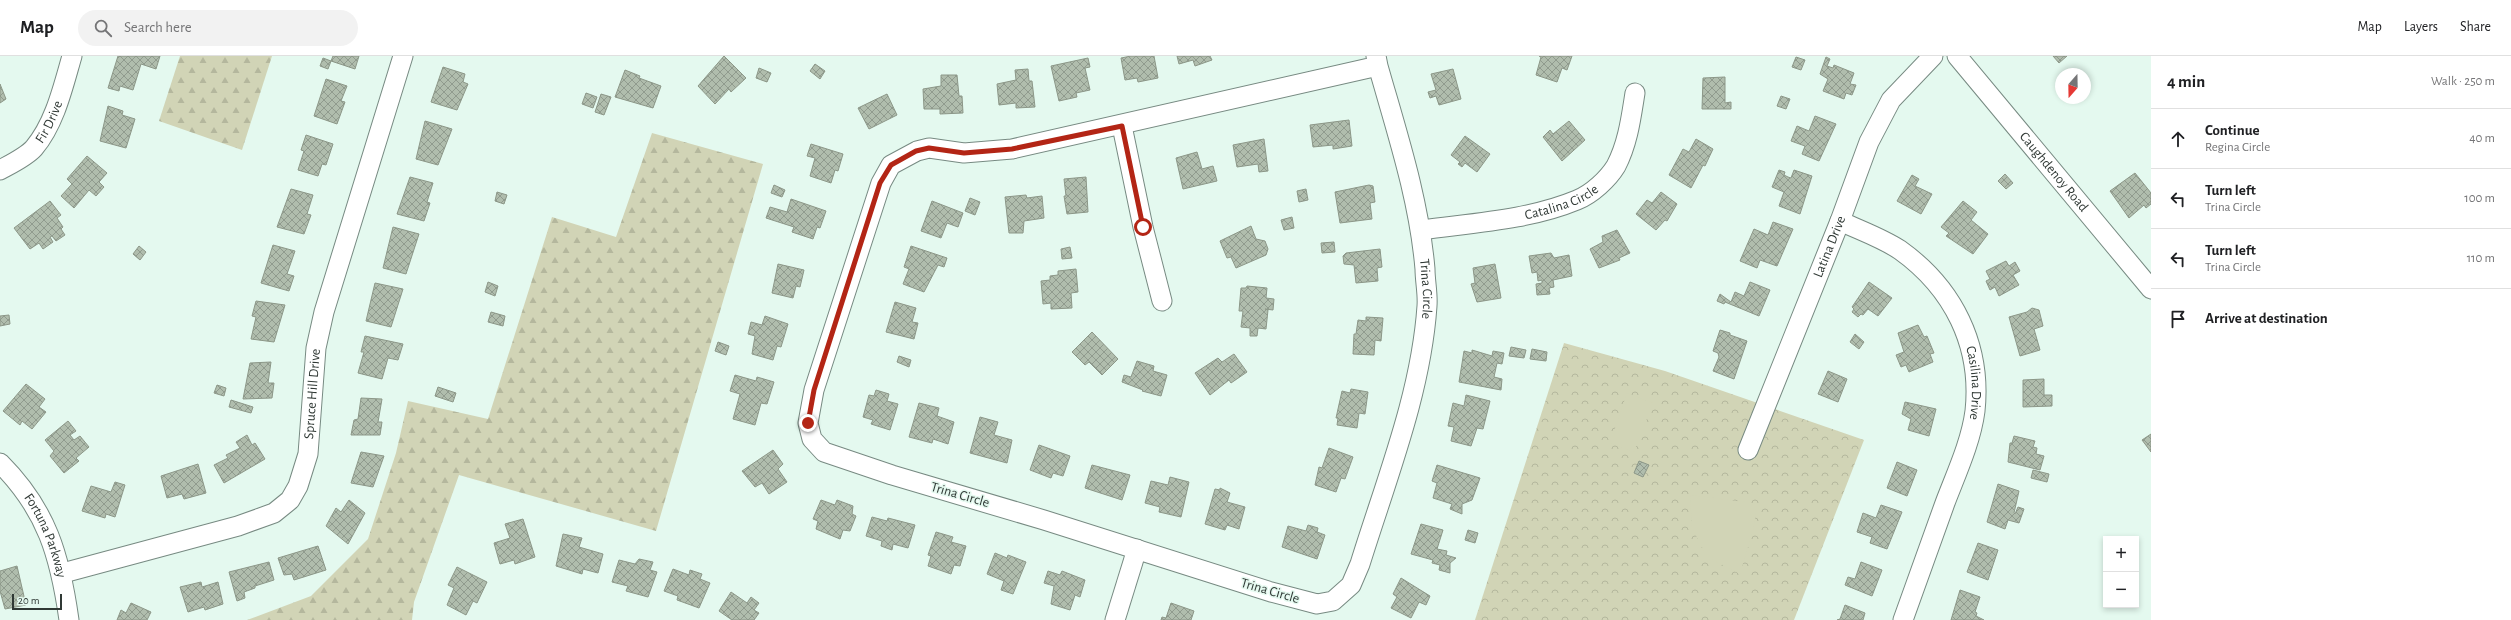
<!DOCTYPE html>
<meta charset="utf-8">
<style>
:root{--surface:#fff;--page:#f2f2f2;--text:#202124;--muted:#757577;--line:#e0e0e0}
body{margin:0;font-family:"Alegreya Sans",sans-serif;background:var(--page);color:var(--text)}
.controls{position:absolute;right:12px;bottom:12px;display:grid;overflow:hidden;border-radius:0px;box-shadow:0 2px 6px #0003}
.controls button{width:36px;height:36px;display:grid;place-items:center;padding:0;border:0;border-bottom:1px solid var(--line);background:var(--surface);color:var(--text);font:20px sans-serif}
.compass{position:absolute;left:2055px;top:12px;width:36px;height:36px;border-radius:50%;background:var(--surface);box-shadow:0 2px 6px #0003;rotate:200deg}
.scale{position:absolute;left:12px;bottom:10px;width:50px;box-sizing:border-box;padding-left:4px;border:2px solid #303935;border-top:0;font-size:11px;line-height:14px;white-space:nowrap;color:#303935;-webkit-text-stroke:3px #e4f9ef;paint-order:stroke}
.stop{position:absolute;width:12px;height:12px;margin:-9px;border:3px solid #b32515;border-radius:50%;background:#fff}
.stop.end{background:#b32515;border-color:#fff;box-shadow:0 1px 4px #0008}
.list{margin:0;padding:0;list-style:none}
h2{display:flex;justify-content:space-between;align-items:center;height:52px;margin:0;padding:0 16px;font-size:17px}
h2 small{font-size:13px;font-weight:400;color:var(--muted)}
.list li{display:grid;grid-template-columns:26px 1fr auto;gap:12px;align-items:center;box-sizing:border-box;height:60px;padding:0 16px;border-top:1px solid var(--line)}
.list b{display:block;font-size:15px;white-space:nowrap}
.list p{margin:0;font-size:13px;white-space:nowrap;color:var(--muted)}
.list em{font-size:13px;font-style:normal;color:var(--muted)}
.icon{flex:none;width:22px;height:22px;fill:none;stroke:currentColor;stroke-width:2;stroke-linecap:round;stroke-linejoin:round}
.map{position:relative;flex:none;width:2151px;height:564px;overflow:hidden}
header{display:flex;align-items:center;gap:24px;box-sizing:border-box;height:56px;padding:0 20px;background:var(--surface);border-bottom:1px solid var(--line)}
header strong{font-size:19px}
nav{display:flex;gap:22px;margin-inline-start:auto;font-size:14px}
.search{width:280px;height:36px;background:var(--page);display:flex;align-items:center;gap:10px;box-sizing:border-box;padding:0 14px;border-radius:22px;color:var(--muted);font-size:15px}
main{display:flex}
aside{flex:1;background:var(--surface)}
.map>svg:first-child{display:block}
</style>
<header>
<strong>Map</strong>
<div class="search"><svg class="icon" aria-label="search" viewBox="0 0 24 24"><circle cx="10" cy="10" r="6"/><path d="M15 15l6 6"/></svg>Search here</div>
<nav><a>Map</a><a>Layers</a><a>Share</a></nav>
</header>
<main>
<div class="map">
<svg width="2151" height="564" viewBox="0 0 2151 564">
<defs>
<pattern id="forest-firs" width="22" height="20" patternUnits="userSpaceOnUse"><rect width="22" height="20" fill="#d1d4b6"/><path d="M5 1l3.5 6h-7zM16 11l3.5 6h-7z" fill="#b4b79d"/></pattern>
<pattern id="park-crowns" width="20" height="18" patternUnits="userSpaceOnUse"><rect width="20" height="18" fill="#d1d4b6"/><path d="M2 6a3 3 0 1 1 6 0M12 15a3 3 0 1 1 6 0" fill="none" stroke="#b4b79d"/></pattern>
<pattern id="building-cross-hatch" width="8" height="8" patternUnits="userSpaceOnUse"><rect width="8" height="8" fill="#b0bdad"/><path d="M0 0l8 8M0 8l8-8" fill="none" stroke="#909b8e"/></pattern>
</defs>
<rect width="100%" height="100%" fill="#e4f9ef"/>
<g fill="url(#forest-firs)">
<polygon points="180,0 272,0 242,94 159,65"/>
<polygon points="652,77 763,108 656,475 459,419 414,546 412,564 247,564 311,540 368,483 396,397 408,345 488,363 552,161 616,181"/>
</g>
<polygon fill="url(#park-crowns)" points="1564,287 1665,315 1864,384 1794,564 1475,564"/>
<g fill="#d1d4b6">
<polygon points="1627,337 1653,347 1634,396 1610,387"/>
<polygon points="1690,439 1745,446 1756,458 1753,474 1740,518 1707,501 1692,472"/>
</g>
<g fill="url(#building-cross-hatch)" stroke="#8c9788">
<polygon points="118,0 160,0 156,13 141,8 133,34 120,30 119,35 108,32"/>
<polygon points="333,0 359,0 355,13 331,5"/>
<polygon points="724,0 746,22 731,36 729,33 715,48 698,30"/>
<polygon points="1131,0 1154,0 1158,22 1138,26 1137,22 1125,24 1121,2"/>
<polygon points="1177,0 1210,0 1212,4 1195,10 1193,4 1179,8"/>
<polygon points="1539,0 1572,0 1567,14 1562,12 1557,26 1536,19 1541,1"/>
<polygon points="2053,0 2067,0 2059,7"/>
<polygon points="1796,1 1805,4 1801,14 1792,11"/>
<polygon points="1826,1 1830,3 1827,10 1833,12 1834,9 1854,17 1850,28 1856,29 1852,39 1846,37 1844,43 1823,35 1828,23 1820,18"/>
<polygon points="323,2 331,5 328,13 320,10"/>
<polygon points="1088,2 1090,11 1085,12 1090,34 1076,37 1077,41 1059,45 1051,10"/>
<polygon points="815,8 825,15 820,23 810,15"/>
<polygon points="443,11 465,18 463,26 468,28 457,54 431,46"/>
<polygon points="759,12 771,17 767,26 756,22"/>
<polygon points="1028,13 1029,25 1032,25 1035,51 1016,52 1016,47 999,49 997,28 1016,24 1015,14"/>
<polygon points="1453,13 1461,43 1439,49 1436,40 1430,42 1428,36 1436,34 1431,18"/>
<polygon points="625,14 640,20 639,22 661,30 653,52 615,41"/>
<polygon points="941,19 957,19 959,40 962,40 963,57 940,58 940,53 924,53 923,33 941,30"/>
<polygon points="1725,21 1725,47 1731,46 1731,53 1702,53 1703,22"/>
<polygon points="326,23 347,30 341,45 345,46 337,68 314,60"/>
<polygon points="0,28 6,43 0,47"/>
<polygon points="586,37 597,41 593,52 582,48"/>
<polygon points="601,38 611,41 604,59 595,56"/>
<polygon points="887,38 897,59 869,73 858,52"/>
<polygon points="1781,40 1790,43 1786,53 1777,50"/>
<polygon points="108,50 123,55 122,59 135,63 126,92 100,85"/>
<polygon points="1815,60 1836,68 1819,105 1802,98 1805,90 1791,85 1797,70 1809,75"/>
<polygon points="1349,64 1352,90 1333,93 1333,89 1313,91 1310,69"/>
<polygon points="425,65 452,73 438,109 416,103"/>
<polygon points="1569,65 1585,84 1562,105 1543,81 1550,74 1553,78"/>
<polygon points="306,79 333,88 326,109 322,108 318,120 298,114 304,95 301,94"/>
<polygon points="1465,80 1490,98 1477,116 1465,107 1462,111 1458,108 1460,106 1451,99"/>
<polygon points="1264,83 1268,115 1259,116 1258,108 1237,111 1233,89"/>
<polygon points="1696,83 1713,93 1705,110 1703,109 1691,132 1669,119 1683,93 1689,96"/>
<polygon points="811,88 843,98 838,115 835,114 831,127 810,120 815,102 807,100"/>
<polygon points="1197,96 1202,113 1213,110 1217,125 1183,133 1176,102"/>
<polygon points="87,100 107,117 99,126 104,131 96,140 89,134 74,152 61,140 72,128 67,123"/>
<polygon points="1779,114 1785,116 1784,119 1788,121 1791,122 1794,114 1812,120 1800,158 1779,150 1784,136 1772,131"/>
<polygon points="2135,117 2151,137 2151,148 2146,152 2144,149 2129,162 2110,135"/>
<polygon points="2005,118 2013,127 2006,133 1998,125"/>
<polygon points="1912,119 1919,123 1915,130 1932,138 1921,158 1897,145"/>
<polygon points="410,121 433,127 427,146 430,147 424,165 397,158"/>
<polygon points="1086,121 1088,156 1067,158 1064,140 1066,140 1064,123"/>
<polygon points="774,129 785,134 782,141 771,137"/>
<polygon points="1369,129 1373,130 1375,146 1370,147 1372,163 1340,167 1335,136"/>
<polygon points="291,133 313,139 307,158 311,159 304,178 277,171"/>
<polygon points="1306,133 1308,144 1299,146 1297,135"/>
<polygon points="497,136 507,139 504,148 495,145"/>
<polygon points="1661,136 1677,148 1667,165 1665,164 1656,174 1636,158 1647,144 1652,147"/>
<polygon points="1026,139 1027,142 1042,140 1044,162 1024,165 1023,177 1009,177 1005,141"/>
<polygon points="970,142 980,146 975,159 965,155"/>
<polygon points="791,143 826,155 820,172 817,171 813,183 792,176 794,171 766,162 770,151 787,156"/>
<polygon points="50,145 61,159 57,162 63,171 61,173 65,179 56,185 52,180 50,181 53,186 43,193 39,187 30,193 14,172"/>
<polygon points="932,145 963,157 958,171 947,167 941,182 921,175"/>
<polygon points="1963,145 1977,156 1971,164 1988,178 1973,198 1946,180 1949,177 1941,171"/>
<polygon points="1292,161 1294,172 1284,174 1281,164"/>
<polygon points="1773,166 1793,173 1777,210 1760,204 1757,212 1740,205 1754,173 1768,179"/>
<polygon points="1251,170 1256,183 1265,185 1268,193 1266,199 1236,212 1231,201 1227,202 1220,185"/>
<polygon points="393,171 419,178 406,218 383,212"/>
<polygon points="1617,174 1630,197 1619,202 1620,204 1599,212 1590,193 1603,186 1602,180"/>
<polygon points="1334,186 1335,196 1322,197 1321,187"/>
<polygon points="273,189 295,195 287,218 294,220 289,235 261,227"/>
<polygon points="139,190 146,196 140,204 133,198"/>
<polygon points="911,190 947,202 944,211 938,209 924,236 903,228 909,213 904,211"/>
<polygon points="1070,191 1072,202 1062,203 1061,193"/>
<polygon points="1380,193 1382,211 1377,212 1378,225 1356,227 1354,209 1344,208 1343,200 1346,197"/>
<polygon points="1551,197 1554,202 1569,199 1572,220 1553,224 1554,231 1549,232 1550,238 1537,239 1536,228 1542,227 1542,224 1538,225 1537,216 1532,217 1529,200"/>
<polygon points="2006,205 2009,210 2015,206 2020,215 2013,219 2019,229 1999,240 1995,231 1990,234 1986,225 1990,223 1986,215"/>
<polygon points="778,208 804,214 800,231 796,230 793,242 772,237"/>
<polygon points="1495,208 1501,242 1477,246 1471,228 1475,227 1473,212"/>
<polygon points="1076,213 1078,236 1071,237 1072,252 1051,253 1051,247 1043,248 1041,225 1050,224 1050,220 1058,219 1058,215"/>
<polygon points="488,226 498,230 495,240 485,236"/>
<polygon points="1750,226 1770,234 1759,260 1725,246 1724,248 1717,245 1720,238 1731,246 1735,236 1744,240"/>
<polygon points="1869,226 1892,242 1878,260 1868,253 1863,259 1861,258 1858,261 1852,256 1854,253 1852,251"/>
<polygon points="375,227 403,233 391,271 366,265"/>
<polygon points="1247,230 1267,232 1266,242 1274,243 1273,254 1265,253 1268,254 1266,273 1258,272 1257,280 1250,280 1250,272 1241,271 1243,255 1239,255 1241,232 1246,232"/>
<polygon points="256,245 285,249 274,286 251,283 256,261 252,260"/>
<polygon points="895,246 916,252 912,266 918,267 914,283 886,276"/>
<polygon points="2032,252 2039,254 2043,270 2034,273 2040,294 2020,300 2009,261 2027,256"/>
<polygon points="491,256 505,260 503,270 488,266"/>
<polygon points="9,259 10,268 0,270 0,260"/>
<polygon points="765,260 788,268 781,291 777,290 773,304 752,298 755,280 748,278 751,266 762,269"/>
<polygon points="1366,261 1383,262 1381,285 1375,284 1374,299 1353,298 1354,278 1356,278 1358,264 1366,265"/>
<polygon points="1918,269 1924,281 1927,280 1934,297 1930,298 1933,306 1909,316 1906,309 1901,311 1896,299 1904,296 1898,277"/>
<polygon points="1720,274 1730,277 1730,279 1747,285 1734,323 1713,315 1719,301 1718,297 1713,295"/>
<polygon points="1092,276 1118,303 1102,319 1089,306 1085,309 1072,296"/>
<polygon points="1855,278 1864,286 1859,293 1850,286"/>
<polygon points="365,280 403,288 398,304 388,302 382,323 358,317 364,296 361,296"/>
<polygon points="718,286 729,290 726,299 715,295"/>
<polygon points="1511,291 1526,294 1524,302 1509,300"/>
<polygon points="1532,293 1547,296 1546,305 1530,303"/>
<polygon points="1472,294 1492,300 1493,295 1504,297 1502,308 1497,307 1494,321 1502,323 1501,334 1459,326 1464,295 1472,297"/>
<polygon points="1234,298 1247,316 1231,327 1229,324 1210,339 1195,317 1218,302 1222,306"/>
<polygon points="899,300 911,304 909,311 897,306"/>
<polygon points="1137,305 1154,310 1153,315 1167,319 1161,340 1142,335 1143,334 1122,326 1124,319 1131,321"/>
<polygon points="271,306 268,327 274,327 272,342 243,343 250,307"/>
<polygon points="1828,315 1847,323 1838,346 1818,338"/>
<polygon points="735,319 756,325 757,321 774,326 767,348 761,347 755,369 733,363 740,338 730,335"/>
<polygon points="2044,323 2044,339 2052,339 2052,350 2023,351 2023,324"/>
<polygon points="26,328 45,343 39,351 46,356 32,373 22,365 20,369 3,355"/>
<polygon points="217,329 226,332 224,340 214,337"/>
<polygon points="438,331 456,337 453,346 435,340"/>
<polygon points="1351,333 1368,336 1365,358 1359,357 1357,372 1337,369 1338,362 1336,362 1342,335 1350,337"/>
<polygon points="876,334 889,338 887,345 898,348 890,374 871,368 873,364 863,361 869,339 874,340"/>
<polygon points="1466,339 1490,345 1483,373 1477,372 1471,390 1451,385 1454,371 1448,370 1453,347 1464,350"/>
<polygon points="361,342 382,343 378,366 382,366 380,379 351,379 354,364 358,363"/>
<polygon points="231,344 253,351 251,357 229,351"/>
<polygon points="1905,346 1936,353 1929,380 1908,374 1911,363 1902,358"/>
<polygon points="919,347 939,352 937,360 954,366 948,388 933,383 932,387 909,381"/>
<polygon points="980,361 998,366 994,379 1012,384 1007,407 970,397"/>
<polygon points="68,365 76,375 70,379 74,384 80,380 89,391 76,402 79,405 64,417 50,400 54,395 45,384"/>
<polygon points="2151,378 2151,396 2142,384"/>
<polygon points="247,379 252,389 255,387 265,403 224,427 214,409 228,402 226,399 240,392 236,386"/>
<polygon points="2014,380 2035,385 2033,391 2037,392 2036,398 2044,400 2040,414 2008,406 2010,387 2012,387"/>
<polygon points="1039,389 1070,400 1063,420 1053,417 1051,422 1030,414"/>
<polygon points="1329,392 1353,401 1345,423 1341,422 1336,436 1315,429 1319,411 1322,412"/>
<polygon points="773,394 783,408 778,413 787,426 769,438 762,427 755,431 742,415"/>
<polygon points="361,396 384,400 373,431 351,427"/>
<polygon points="1639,405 1649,409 1643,421 1634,417"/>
<polygon points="1897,406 1917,414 1907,440 1887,432"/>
<polygon points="198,408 206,437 184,443 182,438 167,442 161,420"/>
<polygon points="1092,409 1130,419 1122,444 1085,432"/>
<polygon points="1437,409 1480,422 1472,444 1462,448 1462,458 1450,453 1452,448 1433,442 1437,427 1432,425"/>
<polygon points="2033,414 2049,418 2047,426 2031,422"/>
<polygon points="1170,421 1189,426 1181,461 1159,456 1160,451 1145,447 1151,425 1168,429"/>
<polygon points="115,426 125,429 115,461 106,458 105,462 82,455 91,430 111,436"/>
<polygon points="1998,428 2019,435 2014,457 2015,458 2018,451 2024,453 2019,467 2008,464 2005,473 1987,466"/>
<polygon points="1220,432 1230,437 1227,446 1245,451 1239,473 1227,469 1225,474 1205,468 1215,433 1220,434"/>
<polygon points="349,444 365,457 348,488 326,470 336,452 341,456"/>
<polygon points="821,444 835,449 837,444 853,450 852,458 856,460 850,475 843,474 840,483 816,473 818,465 813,463"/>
<polygon points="1881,449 1902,456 1887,493 1870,487 1872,481 1857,476 1863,457 1876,462"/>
<polygon points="872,461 887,465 888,462 915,469 908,492 893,488 892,494 881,490 882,485 866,480"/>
<polygon points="523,463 535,501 515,508 514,504 500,508 494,487 510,482 505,468"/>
<polygon points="1421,468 1443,474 1437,493 1447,495 1446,499 1456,502 1450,507 1450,517 1439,514 1440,509 1432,507 1433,504 1411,498"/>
<polygon points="1308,469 1318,472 1317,476 1325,479 1317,503 1282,491 1288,470 1306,475"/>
<polygon points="1468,474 1478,477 1475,487 1465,484"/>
<polygon points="936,476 953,481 951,486 966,490 960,510 954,509 951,518 928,510 931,500 928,499"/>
<polygon points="563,478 582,482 579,491 603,498 598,517 583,513 582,518 556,510"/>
<polygon points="1978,487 1998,494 1988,524 1967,516"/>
<polygon points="318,490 326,514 294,524 292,518 284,519 278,502"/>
<polygon points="995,497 1007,502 1008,499 1026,506 1013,538 1001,534 1004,525 987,518"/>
<polygon points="639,503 653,506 650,514 657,516 648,541 626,535 628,530 612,526 619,504 635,508"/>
<polygon points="269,506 274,524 255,530 255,532 244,536 245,542 237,545 229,516"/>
<polygon points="1861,506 1882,514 1872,540 1845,529 1848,521 1855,523"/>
<polygon points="17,510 26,549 5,553 0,535 0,515"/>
<polygon points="457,511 487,526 477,547 473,545 466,559 447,549 454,532 448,529"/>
<polygon points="673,513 689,519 690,514 702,518 700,523 710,527 699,552 677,544 678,540 664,535"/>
<polygon points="1048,515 1060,519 1062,515 1085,524 1080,541 1075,539 1070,554 1051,548 1054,530 1044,527"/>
<polygon points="1401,522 1430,540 1426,549 1419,546 1411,562 1391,552 1397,541 1393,538"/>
<polygon points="201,526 202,531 218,526 223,548 205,554 204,551 188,556 180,531"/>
<polygon points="1960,534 1980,541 1975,556 1977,557 1976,560 1984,564 1951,564"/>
<polygon points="731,536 747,547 751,541 759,547 754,554 759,557 754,564 732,564 719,555"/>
<polygon points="131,547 151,556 147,564 117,564 121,554 126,557"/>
<polygon points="1171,547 1194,555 1191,564 1161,564 1162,561 1166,562"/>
<polygon points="1845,549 1865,557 1863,564 1837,564 1840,563"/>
</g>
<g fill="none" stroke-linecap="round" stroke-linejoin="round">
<g stroke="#778a82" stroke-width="21">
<g id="minor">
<path id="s1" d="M1376 0 1378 10C1397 77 1419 143 1425 213 1425 225 1428 238 1427 250 1421 338 1386 424 1360 508L1351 529 1333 545 1317 548 1271 536 1044 464 892 419 824 396 812 383 808 367 814 334 881 127 891 109 917 95 929 92 964 97 1012 93 1378 10"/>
<path id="s2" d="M1957 0 2151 233"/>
<polyline points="1122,70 1143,171 1162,245"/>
<path id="s3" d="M0 114C11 108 26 101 34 92 55 67 63 31 72 0"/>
<path id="s4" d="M1840 165C1859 174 1882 182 1900 194 1953 232 1982 289 1975 355 1971 386 1956 418 1945 447 1931 486 1917 525 1903 564"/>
<path id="s5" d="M1422 174C1472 167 1529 164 1577 144 1592 138 1608 123 1616 110 1628 87 1631 62 1635 37"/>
<path id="s6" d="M1748 394 1840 165 1869 86 1891 44 1933 0"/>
<path id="s7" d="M0 407C47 454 60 500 69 564"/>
<path id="s8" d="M63 517 238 470 274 457 290 444 298 430 308 398 316 292 324 256 403 0"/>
<polyline points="1115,564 1137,493"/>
</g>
</g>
<use href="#minor" stroke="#fff" stroke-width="19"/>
</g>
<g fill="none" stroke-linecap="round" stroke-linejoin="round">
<polyline stroke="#b32515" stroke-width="5" points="808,367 814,334 880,127 891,109 916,95 929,92 964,97 1012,93 1122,70 1143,171"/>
</g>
<g text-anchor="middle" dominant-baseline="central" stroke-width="3" stroke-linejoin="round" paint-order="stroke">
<g font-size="14" fill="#303935" stroke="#e4f9ef">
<text stroke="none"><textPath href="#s3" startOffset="71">Fir Drive</textPath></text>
<text stroke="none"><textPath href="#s2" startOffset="151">Caughdenoy Road</textPath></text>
<text stroke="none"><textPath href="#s5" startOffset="143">Catalina Circle</textPath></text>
<text stroke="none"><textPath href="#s6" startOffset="219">Latina Drive</textPath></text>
<text stroke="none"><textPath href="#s1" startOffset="239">Trina Circle</textPath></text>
<text stroke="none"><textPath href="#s4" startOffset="225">Casilina Drive</textPath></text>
<text stroke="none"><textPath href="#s8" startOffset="350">Spruce Hill Drive</textPath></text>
<text transform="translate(960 439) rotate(16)">Trina Circle</text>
<text stroke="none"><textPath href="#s7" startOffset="87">Fortuna Parkway</textPath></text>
<text transform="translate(1270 535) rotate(16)">Trina Circle</text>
</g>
</g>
</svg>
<div class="controls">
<button>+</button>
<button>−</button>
</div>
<svg class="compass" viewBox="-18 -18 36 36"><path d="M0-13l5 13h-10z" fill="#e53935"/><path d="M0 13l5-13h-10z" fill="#757577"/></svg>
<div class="scale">20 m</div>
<div class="stop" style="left:1143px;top:171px"></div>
<div class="stop end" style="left:808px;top:367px"></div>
</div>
<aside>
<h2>4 min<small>Walk · 250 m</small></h2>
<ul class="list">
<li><svg class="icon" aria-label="ahead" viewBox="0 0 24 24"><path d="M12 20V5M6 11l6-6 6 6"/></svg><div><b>Continue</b><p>Regina Circle</p></div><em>40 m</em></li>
<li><svg class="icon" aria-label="left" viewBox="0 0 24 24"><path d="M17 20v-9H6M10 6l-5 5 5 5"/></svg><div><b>Turn left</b><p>Trina Circle</p></div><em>100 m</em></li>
<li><svg class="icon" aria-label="left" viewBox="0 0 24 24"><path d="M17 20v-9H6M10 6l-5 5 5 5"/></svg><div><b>Turn left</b><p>Trina Circle</p></div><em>110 m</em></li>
<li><svg class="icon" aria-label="arrive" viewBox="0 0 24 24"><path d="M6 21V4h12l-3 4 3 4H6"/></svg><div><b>Arrive at destination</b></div></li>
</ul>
</aside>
</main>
